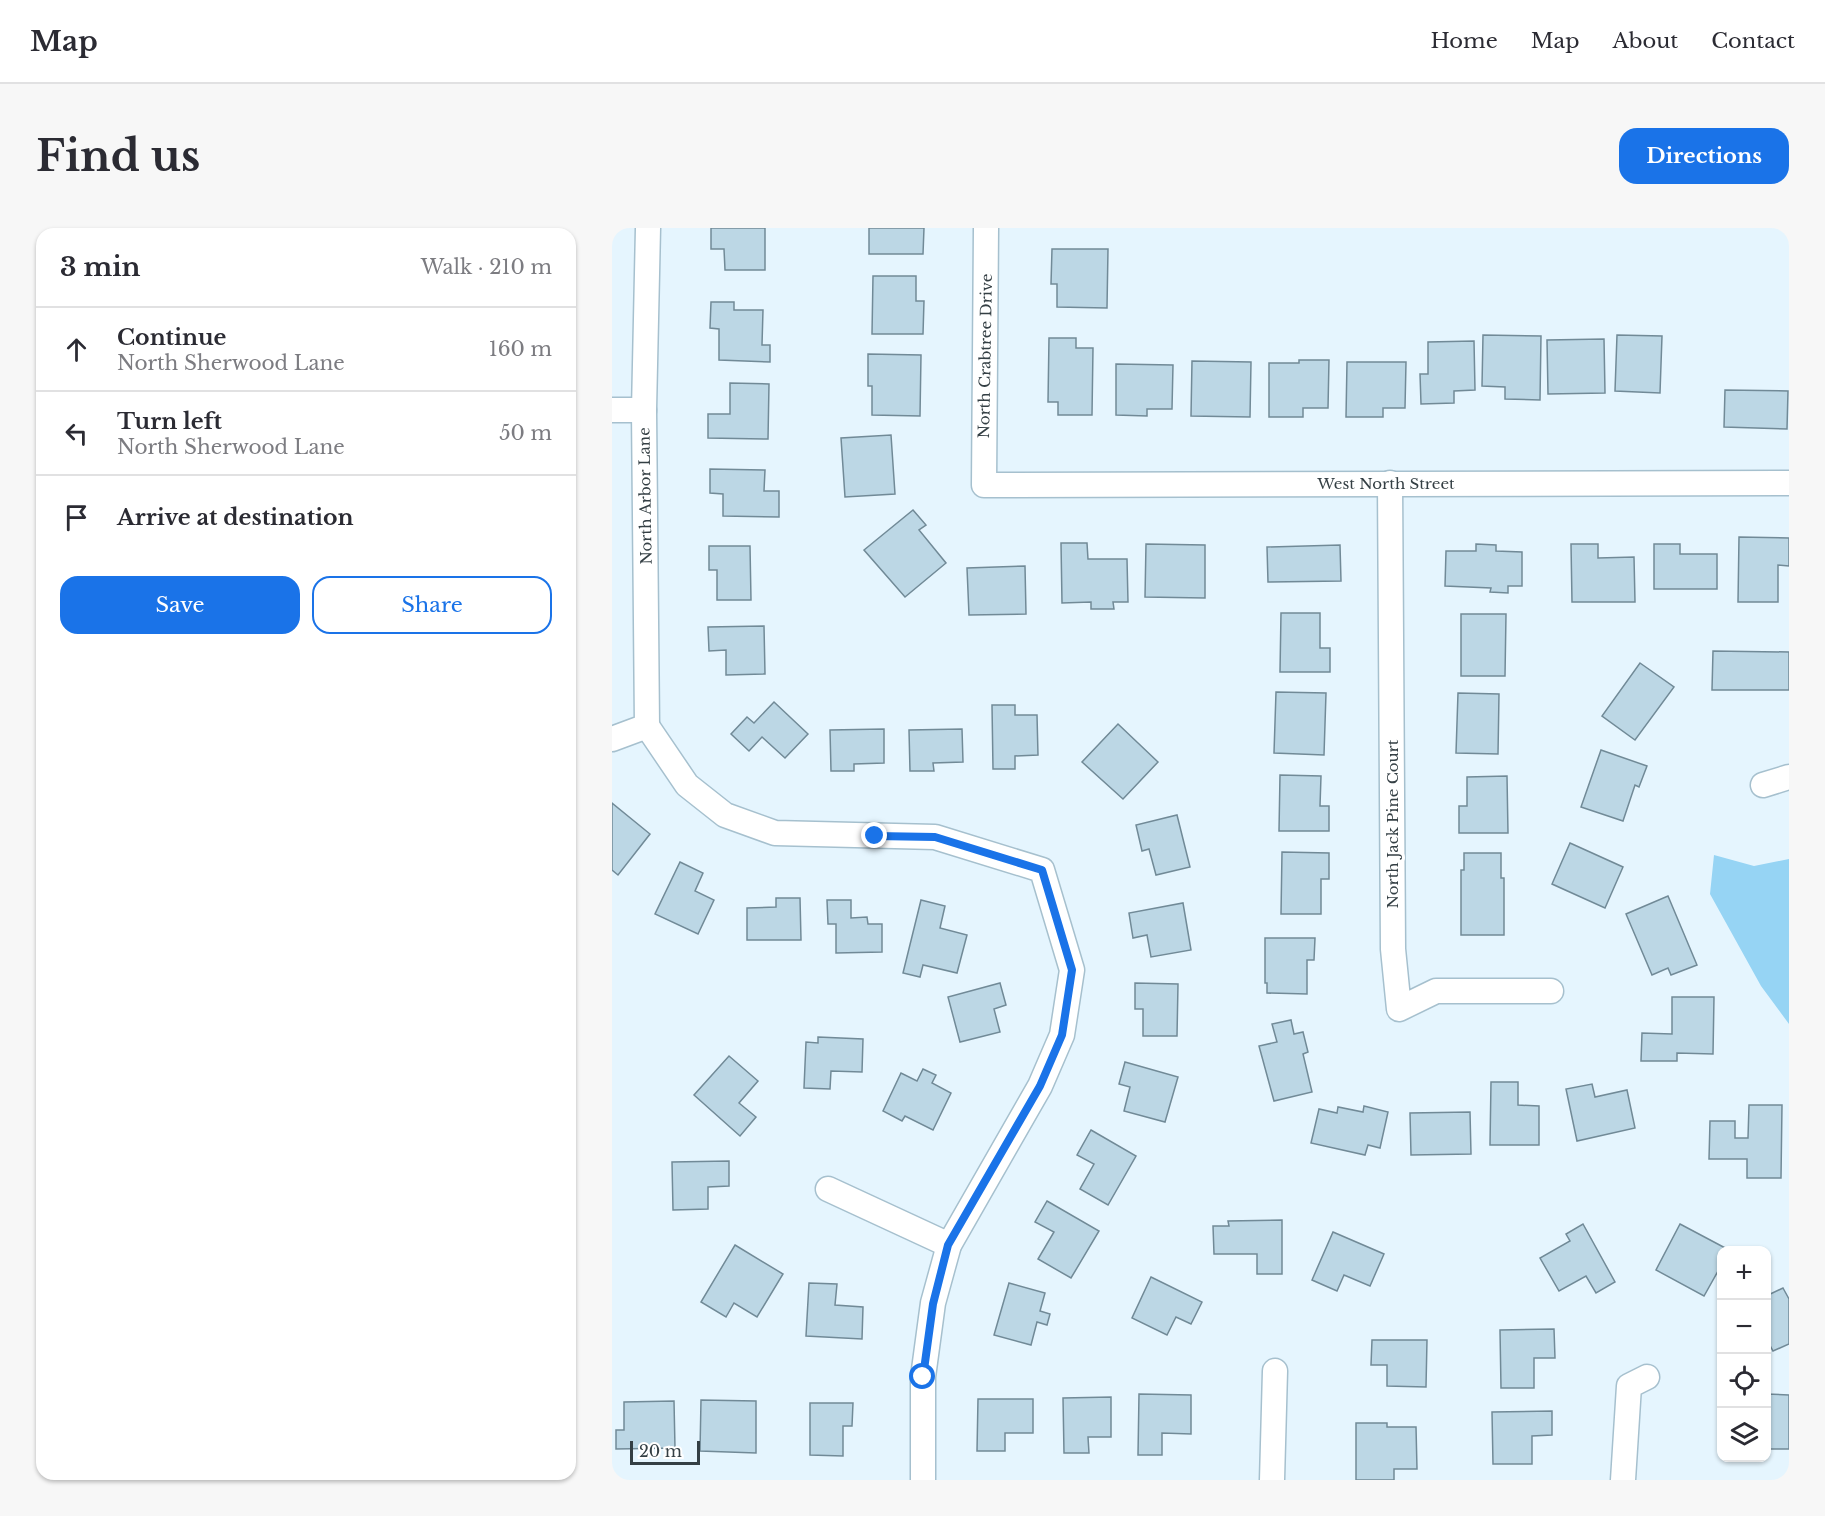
<!DOCTYPE html>
<meta charset="utf-8">
<style>
:root{--surface:#fff;--page:#f7f7f7;--text:#2b2b33;--muted:#7c7c81;--line:#e1e1e2;--accent:#1a73e8}
body{margin:0;font-family:"Libre Baskerville",serif;background:var(--page);color:var(--text)}
.controls{position:absolute;right:18px;bottom:18px;display:grid;overflow:hidden;border-radius:12px;box-shadow:0 2px 4px #0004}
.controls button{width:54px;height:54px;display:grid;place-items:center;padding:0;border:0;border-bottom:2px solid var(--line);background:var(--surface);color:var(--text);font:30px sans-serif}
.scale{position:absolute;left:18px;bottom:15px;width:70px;box-sizing:border-box;padding-left:6px;border:3px solid #343f44;border-top:0;font-size:16px;line-height:21px;white-space:nowrap;color:#343f44;-webkit-text-stroke:4px #fff;paint-order:stroke}
.stop{position:absolute;width:18px;height:18px;margin:-14px;border:4px solid #1a73e8;border-radius:50%;background:#fff}
.stop.end{background:#1a73e8;border-color:#fff;box-shadow:0 2px 6px #0008}
.list{margin:0;padding:0;list-style:none}
h2{display:flex;justify-content:space-between;align-items:center;height:78px;margin:0;padding:0 24px;font-size:26px}
h2 small{font-size:20px;font-weight:400;color:var(--muted)}
.list li{display:grid;grid-template-columns:39px 1fr auto;gap:18px;align-items:center;box-sizing:border-box;height:84px;padding:0 24px;border-top:2px solid var(--line)}
.list b{display:block;font-size:22px;white-space:nowrap}
.list p{margin:0;font-size:20px;white-space:nowrap;color:var(--muted)}
.list em{font-size:20px;font-style:normal;color:var(--muted)}
.actions{display:flex;gap:12px;padding:18px 24px}
.actions a{flex:1;padding:14px 0;border:2px solid var(--accent);border-radius:18px;text-align:center;font-size:21px;color:var(--accent)}
.actions .main{background:var(--accent);color:#fff}
.icon{flex:none;width:33px;height:33px;fill:none;stroke:currentColor;stroke-width:2;stroke-linecap:round;stroke-linejoin:round}
.map{position:relative;flex:none;width:1177px;height:1252px;overflow:hidden;border-radius:18px}
header{display:flex;align-items:center;gap:36px;box-sizing:border-box;height:84px;padding:0 30px;background:var(--surface);border-bottom:2px solid var(--line)}
header strong{font-size:28px}
nav{display:flex;gap:33px;margin-inline-start:auto;font-size:21px}
.intro{display:flex;align-items:center;justify-content:space-between;box-sizing:border-box;height:144px;padding:0 36px}
h1{margin:0;font-size:42px}
.button{padding:15px 27px;border-radius:18px;background:var(--accent);color:#fff;font-size:21px;font-weight:700}
main{display:flex;gap:36px;padding:0 36px}
aside{flex:1;background:var(--surface);border-radius:18px;box-shadow:0 2px 4px #0004}
.map>svg:first-child{display:block}
</style>
<header>
<strong>Map</strong>
<nav><a>Home</a><a>Map</a><a>About</a><a>Contact</a></nav>
</header>
<div class="intro"><h1>Find us</h1><a class="button">Directions</a></div>
<main>
<aside>
<h2>3 min<small>Walk · 210 m</small></h2>
<ul class="list">
<li><svg class="icon" aria-label="ahead" viewBox="0 0 24 24"><path d="M12 20V5M6 11l6-6 6 6"/></svg><div><b>Continue</b><p>North Sherwood Lane</p></div><em>160 m</em></li>
<li><svg class="icon" aria-label="left" viewBox="0 0 24 24"><path d="M17 20v-9H6M10 6l-5 5 5 5"/></svg><div><b>Turn left</b><p>North Sherwood Lane</p></div><em>50 m</em></li>
<li><svg class="icon" aria-label="arrive" viewBox="0 0 24 24"><path d="M6 21V4h12l-3 4 3 4H6"/></svg><div><b>Arrive at destination</b></div></li>
</ul>
<div class="actions"><a class="main">Save</a><a>Share</a></div>
</aside>
<div class="map">
<svg width="1177" height="1252" viewBox="0 0 1177 1252">
<rect width="100%" height="100%" fill="#e5f5fe"/>
<polygon fill="#96d4f4" points="1102,627 1142,638 1177,631 1177,796 1149,758 1098,666"/>
<g fill="#bcd7e5" stroke="#718a97" stroke-width="1.5">
<polygon points="99,0 153,0 153,42 113,42 112,21 99,21"/>
<polygon points="257,0 312,0 311,26 257,26"/>
<polygon points="440,21 496,21 495,80 445,79 445,56 439,56"/>
<polygon points="261,48 304,48 304,73 312,73 311,106 260,106"/>
<polygon points="99,74 122,74 122,82 151,82 150,117 158,117 158,134 107,132 107,101 98,100"/>
<polygon points="871,107 929,108 928,172 893,171 893,159 870,158"/>
<polygon points="1005,107 1050,108 1048,165 1003,163"/>
<polygon points="437,110 464,110 464,120 481,120 480,187 446,187 446,174 436,174"/>
<polygon points="992,111 993,165 936,166 935,112"/>
<polygon points="862,113 863,162 842,163 842,175 809,176 808,146 816,146 816,114"/>
<polygon points="256,126 309,127 308,188 260,187 260,158 256,158"/>
<polygon points="687,132 717,132 716,180 691,180 691,189 657,189 657,135 687,135"/>
<polygon points="580,133 639,134 638,189 579,188"/>
<polygon points="735,134 794,134 793,180 771,180 771,189 734,189"/>
<polygon points="504,136 561,137 560,181 535,181 535,188 504,187"/>
<polygon points="118,155 157,156 156,211 96,210 96,186 118,186"/>
<polygon points="1113,162 1176,163 1175,201 1112,199"/>
<polygon points="279,207 283,266 233,269 229,210"/>
<polygon points="98,241 153,242 152,263 167,263 167,289 111,288 111,266 98,265"/>
<polygon points="301,282 314,297 307,302 334,335 293,369 252,322"/>
<polygon points="1127,309 1177,310 1177,338 1166,337 1166,374 1126,374"/>
<polygon points="449,315 475,315 476,331 515,331 516,374 501,374 502,381 479,381 479,374 450,375"/>
<polygon points="534,316 593,317 593,370 533,369"/>
<polygon points="864,316 884,317 884,323 910,324 910,358 896,358 896,365 878,364 879,360 833,358 834,323 864,323"/>
<polygon points="959,316 986,316 986,330 1022,329 1023,374 960,374"/>
<polygon points="1042,316 1068,316 1068,326 1105,326 1105,361 1042,361"/>
<polygon points="728,317 729,353 656,354 655,319"/>
<polygon points="97,318 138,318 139,372 105,372 105,342 97,342"/>
<polygon points="413,338 414,386 357,387 355,340"/>
<polygon points="669,385 708,385 708,420 718,420 718,444 668,444"/>
<polygon points="849,386 894,386 893,448 849,448"/>
<polygon points="152,398 153,446 114,447 114,422 97,423 96,399"/>
<polygon points="1101,423 1177,424 1177,462 1100,462"/>
<polygon points="1028,435 1062,459 1023,512 990,488"/>
<polygon points="664,464 714,465 712,527 662,525"/>
<polygon points="846,465 887,466 886,526 844,525"/>
<polygon points="162,474 196,506 173,530 150,509 137,523 119,506 135,489 142,495"/>
<polygon points="380,477 403,477 403,487 425,487 426,527 403,528 403,541 381,541"/>
<polygon points="506,496 546,534 511,571 470,534"/>
<polygon points="272,501 272,535 242,536 242,543 219,543 218,502"/>
<polygon points="350,501 351,534 321,535 322,543 298,543 297,502"/>
<polygon points="989,522 1035,538 1027,559 1023,557 1011,593 969,579"/>
<polygon points="668,547 709,548 708,578 717,578 717,603 667,603"/>
<polygon points="895,548 896,605 847,605 847,578 855,578 855,549"/>
<polygon points="0,575 38,606 6,647 0,642"/>
<polygon points="565,587 578,639 544,647 537,621 530,623 524,597"/>
<polygon points="958,615 1011,639 993,680 940,656"/>
<polygon points="670,624 717,625 717,651 709,651 709,686 669,686"/>
<polygon points="852,625 889,625 889,650 892,650 892,707 849,707 849,642 852,642"/>
<polygon points="68,634 91,645 83,663 102,672 86,706 43,686"/>
<polygon points="1056,668 1085,737 1059,747 1056,740 1040,747 1014,686"/>
<polygon points="164,670 188,670 189,712 135,712 135,680 164,679"/>
<polygon points="215,672 239,672 239,690 255,689 256,696 270,696 270,724 224,725 224,696 216,696"/>
<polygon points="309,672 333,678 328,700 355,707 345,745 311,737 308,749 291,745"/>
<polygon points="571,675 579,722 539,729 535,707 521,710 517,685"/>
<polygon points="653,710 703,710 702,732 695,732 695,766 655,765 655,755 653,755"/>
<polygon points="388,755 394,777 382,781 388,804 348,814 336,769"/>
<polygon points="523,755 566,756 565,808 531,808 531,781 523,781"/>
<polygon points="1060,769 1102,769 1101,826 1065,825 1065,833 1029,833 1030,805 1060,806"/>
<polygon points="679,792 682,806 691,804 696,824 691,826 700,864 662,873 647,818 665,814 660,796"/>
<polygon points="206,809 251,811 250,844 219,843 218,861 192,860 194,814 206,815"/>
<polygon points="117,828 146,853 127,875 144,889 128,908 82,867"/>
<polygon points="513,834 566,849 553,894 512,883 518,859 507,856"/>
<polygon points="311,841 324,847 320,855 339,865 321,902 293,888 290,893 271,883 289,845 305,853"/>
<polygon points="879,854 906,854 906,877 927,878 927,917 878,917"/>
<polygon points="980,856 983,869 1015,862 1023,900 965,913 954,861"/>
<polygon points="1137,877 1170,877 1169,950 1135,950 1135,931 1097,931 1098,893 1123,893 1123,910 1136,910"/>
<polygon points="752,878 776,884 768,920 756,917 753,927 699,915 707,881 725,885 726,879 751,884"/>
<polygon points="858,884 859,926 799,927 798,885"/>
<polygon points="479,902 524,928 496,977 468,961 482,936 465,927"/>
<polygon points="117,933 117,958 96,959 96,981 61,982 60,934"/>
<polygon points="435,973 487,1003 459,1050 426,1031 442,1004 423,994"/>
<polygon points="670,992 670,1046 645,1046 645,1026 602,1026 601,998 617,998 616,993"/>
<polygon points="971,996 1003,1054 984,1065 974,1048 947,1063 928,1030 958,1013 954,1006"/>
<polygon points="1068,996 1117,1022 1110,1022 1110,1036 1092,1068 1044,1042"/>
<polygon points="721,1004 772,1026 758,1058 732,1047 725,1063 700,1052"/>
<polygon points="123,1017 171,1046 145,1089 122,1075 114,1089 89,1074"/>
<polygon points="539,1049 590,1074 579,1096 564,1089 555,1107 520,1090"/>
<polygon points="197,1055 225,1056 223,1077 251,1079 250,1111 194,1108"/>
<polygon points="397,1055 433,1065 428,1083 438,1086 435,1097 425,1094 419,1117 382,1107"/>
<polygon points="1171,1060 1177,1071 1177,1116 1161,1123 1154,1110 1154,1068"/>
<polygon points="942,1101 943,1130 922,1130 922,1160 889,1160 888,1102"/>
<polygon points="760,1112 815,1112 814,1159 775,1158 775,1137 759,1137"/>
<polygon points="527,1166 579,1167 579,1206 550,1205 550,1227 526,1227"/>
<polygon points="1154,1166 1177,1167 1177,1221 1154,1221"/>
<polygon points="499,1169 499,1209 476,1209 477,1225 452,1225 451,1170"/>
<polygon points="366,1171 421,1171 421,1205 393,1205 393,1223 365,1223"/>
<polygon points="89,1172 144,1173 144,1225 88,1223"/>
<polygon points="62,1173 63,1220 4,1221 4,1202 12,1202 12,1174"/>
<polygon points="198,1175 241,1175 240,1198 231,1198 231,1228 198,1227"/>
<polygon points="940,1183 940,1207 920,1208 920,1236 881,1236 880,1184"/>
<polygon points="744,1195 775,1195 775,1199 804,1199 805,1241 782,1241 782,1252 744,1252"/>
</g>
<g fill="none" stroke-linecap="round" stroke-linejoin="round">
<g stroke="#a6c0ce" stroke-width="27">
<g id="street">
<polyline points="374,0 372,257 1177,255"/>
<polyline points="0,182 32,182"/>
<polyline points="778,255 781,721 787,781 824,763 939,763"/>
<polyline points="35,498 75,557 113,587 163,605 323,609 430,642 460,742 450,807 428,858 337,1017 321,1075 311,1149 311,1252"/>
<polyline points="0,511 35,498 32,182 36,0"/>
<polyline points="1151,557 1177,549"/>
<polyline points="216,961 337,1017"/>
<polyline points="660,1252 663,1143"/>
<polyline points="1011,1252 1017,1158 1035,1149"/>
</g>
</g>
<use href="#street" stroke="#fff" stroke-width="24"/>
</g>
<g fill="none" stroke-linecap="round" stroke-linejoin="round">
<polyline stroke="#1a73e8" stroke-width="8" points="263,608 323,609 430,642 460,742 450,807 428,858 336,1017 321,1076 311,1149"/>
</g>
<g text-anchor="middle" dominant-baseline="central" stroke-width="6" stroke-linejoin="round" paint-order="stroke">
<g font-size="15" fill="#343f44" stroke="#fff">
<text transform="translate(373 128) rotate(-89)">North Crabtree Drive</text>
<text x="774" y="255">West North Street</text>
<text transform="translate(33 268) rotate(-91)">North Arbor Lane</text>
<text transform="translate(780 596) rotate(-90)">North Jack Pine Court</text>
</g>
</g>
</svg>
<div class="controls">
<button>+</button>
<button>−</button>
<button><svg class="icon" aria-label="locate" viewBox="0 0 24 24"><circle cx="12" cy="12" r="6"/><path d="M12 2v4M12 18v4M2 12h4M18 12h4"/></svg></button>
<button><svg class="icon" aria-label="layers" viewBox="0 0 24 24"><path d="M12 4l9 5-9 5-9-5zM3 14l9 5 9-5"/></svg></button>
</div>
<div class="scale">20 m</div>
<div class="stop" style="left:311px;top:1149px"></div>
<div class="stop end" style="left:263px;top:608px"></div>
</div>
</main>
